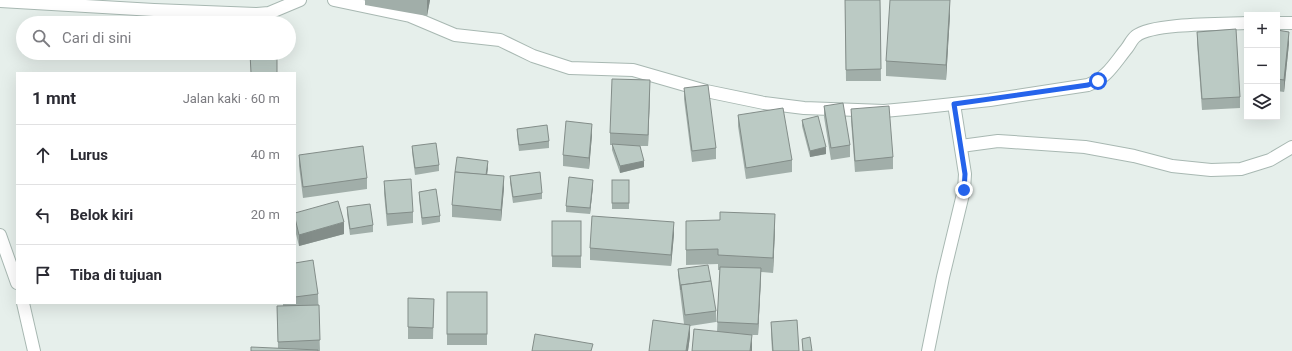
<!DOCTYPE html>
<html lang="id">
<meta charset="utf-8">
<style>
:root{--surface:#fff;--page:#f7f7f7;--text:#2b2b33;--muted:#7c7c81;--line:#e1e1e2}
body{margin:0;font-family:Roboto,sans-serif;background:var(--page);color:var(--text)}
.controls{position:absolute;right:12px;top:12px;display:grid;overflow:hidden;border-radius:0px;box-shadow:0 4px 16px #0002}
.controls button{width:36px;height:36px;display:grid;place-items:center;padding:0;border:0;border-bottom:1px solid var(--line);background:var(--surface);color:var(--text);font:20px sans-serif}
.stop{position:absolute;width:12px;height:12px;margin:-9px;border:3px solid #2563eb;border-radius:50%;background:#fff}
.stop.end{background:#2563eb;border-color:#fff;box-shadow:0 1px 4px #0008}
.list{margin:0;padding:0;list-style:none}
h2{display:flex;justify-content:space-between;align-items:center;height:52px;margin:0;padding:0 16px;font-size:17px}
h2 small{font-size:13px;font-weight:400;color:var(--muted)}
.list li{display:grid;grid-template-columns:26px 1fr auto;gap:12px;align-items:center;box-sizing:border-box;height:60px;padding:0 16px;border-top:1px solid var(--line)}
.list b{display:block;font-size:15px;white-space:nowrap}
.list em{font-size:13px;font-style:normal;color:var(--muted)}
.icon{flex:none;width:22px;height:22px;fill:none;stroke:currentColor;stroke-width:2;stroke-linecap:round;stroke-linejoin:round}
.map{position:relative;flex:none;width:1292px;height:351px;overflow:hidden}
.search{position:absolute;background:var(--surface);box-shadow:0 4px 16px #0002;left:16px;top:16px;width:280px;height:44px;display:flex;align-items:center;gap:10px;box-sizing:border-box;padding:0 14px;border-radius:22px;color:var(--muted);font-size:15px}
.panel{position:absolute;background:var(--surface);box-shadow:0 4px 16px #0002;left:16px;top:72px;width:280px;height:232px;border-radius:0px}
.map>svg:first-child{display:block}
</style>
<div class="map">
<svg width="1292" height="351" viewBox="0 0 1292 351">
<rect width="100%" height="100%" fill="#e6efeb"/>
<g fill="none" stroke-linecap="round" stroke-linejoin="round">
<g stroke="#a8b8b2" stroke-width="14">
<g id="minor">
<path d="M334 0 410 16 455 35 500 40 533 56 570 68 633 70 706 91 764 103 804 108 884 111 916 108 990 100 1088 85C1107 78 1114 64 1127 48 1130 44 1132 39 1136 36 1152 23 1223 24 1247 23"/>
<polyline points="0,1 154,10 257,14 269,13 300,0"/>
<polyline points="1277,23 1292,23"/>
<polyline points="961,146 998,141 1085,147 1134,156 1172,166 1211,170 1241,169 1270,160 1292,147"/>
<polyline points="0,235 17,283"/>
<polyline points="23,303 34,351"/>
<polyline points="928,351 943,277 964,190 965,174 954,104"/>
</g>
</g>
<use href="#minor" stroke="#fff" stroke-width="12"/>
</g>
<g fill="#a1aea9">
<polygon points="365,0 430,0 427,16 365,5"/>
<polygon points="845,0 880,0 881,81 846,81"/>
<polygon points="950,15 946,80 886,76 886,61"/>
<polygon points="1277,30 1289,43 1284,92 1277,91"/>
<polygon points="1197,32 1240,97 1240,108 1202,110 1197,43"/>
<polygon points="684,88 716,148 716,159 692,162 684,99"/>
<polygon points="650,92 648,146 640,146 644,167 620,173 612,150 612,145 610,145 610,133"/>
<polygon points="824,106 850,145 850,157 831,160 824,117"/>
<polygon points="851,109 893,157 893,169 855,172 851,121"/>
<polygon points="738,115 792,160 792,172 746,179 738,126"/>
<polygon points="802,120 826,154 810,157 802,126"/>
<polygon points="517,129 549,141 549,148 519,151 517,135"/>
<polygon points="592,135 589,169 563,166 563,155"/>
<polygon points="412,146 439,165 439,171 415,175 412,152"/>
<polygon points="299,155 367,178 367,189 303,198 299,166"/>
<polygon points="488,167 487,175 504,188 501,221 452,217 452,205"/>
<polygon points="510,176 542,193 542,199 513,203 510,183"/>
<rect x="612" y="180" width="17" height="29"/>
<polygon points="384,181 413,212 413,223 387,226 384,193"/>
<polygon points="593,186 590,214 566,212 566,206"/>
<polygon points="419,192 440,216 440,222 422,225 419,198"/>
<polygon points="347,207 373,225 373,232 350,235 347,214"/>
<polygon points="295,213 344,234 299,246 295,230"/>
<polygon points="552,221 581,233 581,268 552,267"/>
<polygon points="686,221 775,229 773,273 761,272 758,335 749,335 752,346 717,332 720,270 718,270 718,264 686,265"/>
<polygon points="674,234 671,266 590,260 590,248"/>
<polygon points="295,263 318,294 320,351 251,351 278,348 277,306 283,306 283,303 295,303"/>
<polygon points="678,269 716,311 716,322 690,326 690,336 688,351 649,351 684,324 678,275"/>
<rect x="447" y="292" width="40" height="53"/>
<polygon points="434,299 433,339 408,339 408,327"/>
<polygon points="771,322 799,351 772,351 771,334"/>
<polygon points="802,339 812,351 803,351"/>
</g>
<g fill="#838d89">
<polygon points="427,0 430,0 427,16"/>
<polygon points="950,0 950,15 946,80 946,65"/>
<polygon points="1289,32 1289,43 1284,92 1284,80"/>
<polygon points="650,80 650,92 648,146 648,135"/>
<polygon points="592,124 592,135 589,169 589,158"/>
<polygon points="826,147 826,154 810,157 810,151"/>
<polygon points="488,161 488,167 486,183 486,176"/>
<polygon points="644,161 644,167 620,173 620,166"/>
<polygon points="504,176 504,188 501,221 501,210"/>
<polygon points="593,180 593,186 590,214 590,208"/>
<polygon points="775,214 775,229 773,273 773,258"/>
<polygon points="344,222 344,234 299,246 299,235"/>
<polygon points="674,222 674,234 671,266 671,255"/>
<polygon points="761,268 761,279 758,335 758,324"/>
<polygon points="690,325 690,336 688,351 686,351"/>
<polygon points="752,335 752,351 750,351"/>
</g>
<g fill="#bbcac4" stroke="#838d89">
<polygon points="845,0 880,0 881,69 846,70"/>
<polygon points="890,0 950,0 946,65 886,61"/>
<polygon points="1236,29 1240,97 1202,99 1197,32"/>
<polygon points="1277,30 1289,32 1284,80 1277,79"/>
<polygon points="250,53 277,53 277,73 251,73"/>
<polygon points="612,79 650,80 648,135 610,133"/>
<polygon points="708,85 716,148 692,151 684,88"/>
<polygon points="843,103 850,145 831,148 824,106"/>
<polygon points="889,106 893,157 855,161 851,109"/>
<polygon points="783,108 792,160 746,168 738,115"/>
<polygon points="818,116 826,147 810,151 802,120"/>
<polygon points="566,121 592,124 589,158 563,155"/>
<polygon points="547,125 549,141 519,145 517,129"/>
<polygon points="436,143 439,165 415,168 412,146"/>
<polygon points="612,144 640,146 644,161 620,166"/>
<polygon points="363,146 367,178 303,187 299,155"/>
<polygon points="457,157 488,161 486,175 455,172"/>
<polygon points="455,172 504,176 501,210 452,205"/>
<polygon points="540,172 542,193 513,197 510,176"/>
<polygon points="569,177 593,180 590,208 566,206"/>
<polygon points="411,179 413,212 387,214 384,181"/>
<rect x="612" y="180" width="17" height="23"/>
<polygon points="436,189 440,216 422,218 419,192"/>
<polygon points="338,201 344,222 299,235 295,218 295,213"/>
<polygon points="370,204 373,225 350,229 347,207"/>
<polygon points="720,212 775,214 773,258 718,255 718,249 686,250 686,221 720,220"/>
<polygon points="592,216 674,222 671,255 590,248"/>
<rect x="552" y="221" width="29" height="35"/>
<polygon points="313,260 318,294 295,297 295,263"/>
<polygon points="708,265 711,281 681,285 681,290 678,269"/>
<polygon points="720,267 761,268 758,324 717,322"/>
<polygon points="711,281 716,311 685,315 681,285"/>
<rect x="447" y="292" width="40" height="42"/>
<polygon points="408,298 434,299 433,328 408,327"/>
<polygon points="319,305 320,340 278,342 277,306"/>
<polygon points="653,320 690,325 686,351 649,351"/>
<polygon points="797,320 799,351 773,351 771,322"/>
<polygon points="694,329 752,335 750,351 692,351"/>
<polygon points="535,334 593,344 591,351 532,351"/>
<polygon points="810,337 812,351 803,351 802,339"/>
<polygon points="251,347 318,350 318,351 251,351"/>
</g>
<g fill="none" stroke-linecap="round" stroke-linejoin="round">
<polyline stroke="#2563eb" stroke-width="5" points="964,190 965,174 954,104 1088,85 1098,81"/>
</g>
</svg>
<div class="controls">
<button>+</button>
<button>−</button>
<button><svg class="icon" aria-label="layers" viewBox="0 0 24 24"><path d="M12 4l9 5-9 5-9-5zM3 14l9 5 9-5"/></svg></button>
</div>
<div class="stop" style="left:1098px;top:81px"></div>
<div class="stop end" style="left:964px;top:190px"></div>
<div class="search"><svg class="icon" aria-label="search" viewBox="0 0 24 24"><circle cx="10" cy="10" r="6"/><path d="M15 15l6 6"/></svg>Cari di sini</div>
<section class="panel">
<h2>1 mnt<small>Jalan kaki · 60 m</small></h2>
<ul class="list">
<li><svg class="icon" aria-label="ahead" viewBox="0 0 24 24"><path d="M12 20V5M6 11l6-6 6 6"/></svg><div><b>Lurus</b></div><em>40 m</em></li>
<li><svg class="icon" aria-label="left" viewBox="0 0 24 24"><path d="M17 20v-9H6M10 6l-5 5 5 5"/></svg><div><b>Belok kiri</b></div><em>20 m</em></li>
<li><svg class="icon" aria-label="arrive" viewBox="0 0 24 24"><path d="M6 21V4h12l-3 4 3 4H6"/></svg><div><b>Tiba di tujuan</b></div></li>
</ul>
</section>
</div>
